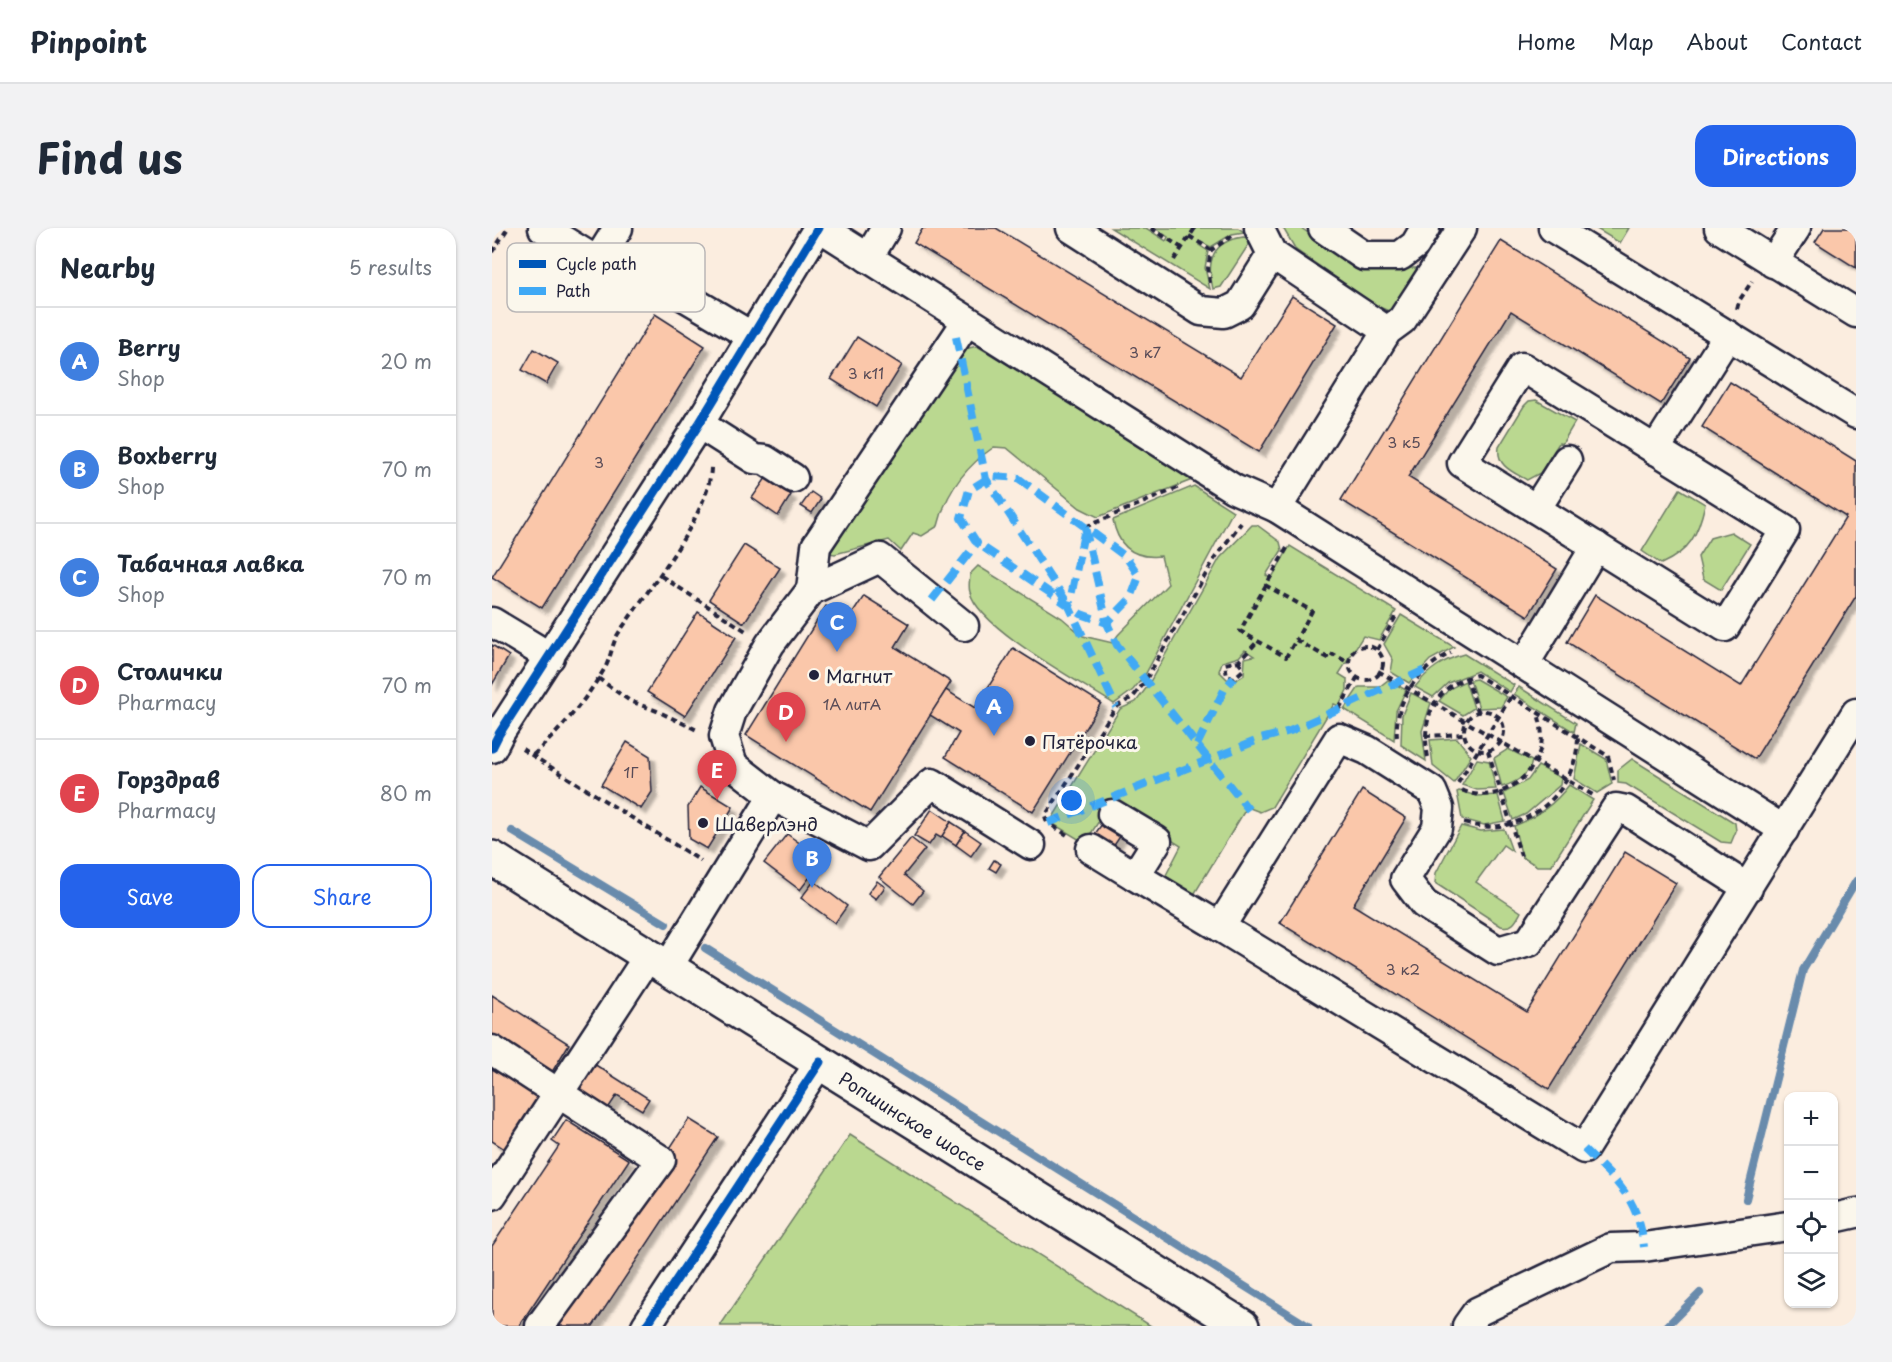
<!DOCTYPE html>
<meta charset="utf-8">
<style>
:root{--surface:#fff;--page:#f2f2f3;--text:#1f2937;--muted:#747a83;--line:#e0e1e3;--accent:#2563eb}
body{margin:0;font-family:"Playpen Sans",sans-serif;background:var(--page);color:var(--text)}
.controls{position:absolute;right:18px;bottom:18px;display:grid;overflow:hidden;border-radius:12px;box-shadow:0 2px 4px #0004}
.controls button{width:54px;height:54px;display:grid;place-items:center;padding:0;border:0;border-bottom:2px solid var(--line);background:var(--surface);color:var(--text);font:30px sans-serif}
.you{position:absolute;left:580px;top:573px;width:21px;height:21px;margin:-15px;border:4px solid #fff;border-radius:50%;background:#1a73e8;box-shadow:0 0 0 9px #1a73e833}
.badge{display:grid;place-items:center;width:39px;height:39px;border-radius:50%;background:var(--accent);color:#fff;font-size:20px;font-weight:700}
.pin{position:absolute;translate:-50% -50px;filter:drop-shadow(0 2px 3px #0008)}
.pin::after{content:'';position:absolute;top:32px;width:21px;height:18px;background:inherit;clip-path:polygon(0 0,100% 0,50% 100%)}
.list{margin:0;padding:0;list-style:none}
h2{display:flex;justify-content:space-between;align-items:center;height:78px;margin:0;padding:0 24px;font-size:26px}
h2 small{font-size:20px;font-weight:400;color:var(--muted)}
.list li{display:grid;grid-template-columns:39px 1fr auto;gap:18px;align-items:center;box-sizing:border-box;height:108px;padding:0 24px;border-top:2px solid var(--line)}
.list b{display:block;font-size:22px;white-space:nowrap}
.list p{margin:0;font-size:20px;white-space:nowrap;color:var(--muted)}
.list em{font-size:20px;font-style:normal;color:var(--muted)}
.actions{display:flex;gap:12px;padding:18px 24px}
.actions a{flex:1;padding:14px 0;border:2px solid var(--accent);border-radius:18px;text-align:center;font-size:21px;color:var(--accent)}
.actions .main{background:var(--accent);color:#fff}
.icon{flex:none;width:33px;height:33px;fill:none;stroke:currentColor;stroke-width:2;stroke-linecap:round;stroke-linejoin:round}
.map{position:relative;flex:none;width:1364px;height:1098px;overflow:hidden;border-radius:18px}
header{display:flex;align-items:center;gap:36px;box-sizing:border-box;height:84px;padding:0 30px;background:var(--surface);border-bottom:2px solid var(--line)}
header strong{font-size:28px}
nav{display:flex;gap:33px;margin-inline-start:auto;font-size:21px}
.intro{display:flex;align-items:center;justify-content:space-between;box-sizing:border-box;height:144px;padding:0 36px}
h1{margin:0;font-size:42px}
.button{padding:15px 27px;border-radius:18px;background:var(--accent);color:#fff;font-size:21px;font-weight:700}
main{display:flex;gap:36px;padding:0 36px}
aside{flex:1;background:var(--surface);border-radius:18px;box-shadow:0 2px 4px #0004}
.map>svg:first-child{display:block}
</style>
<header>
<strong>Pinpoint</strong>
<nav><a>Home</a><a>Map</a><a>About</a><a>Contact</a></nav>
</header>
<div class="intro"><h1>Find us</h1><a class="button">Directions</a></div>
<main>
<aside>
<h2>Nearby<small>5 results</small></h2>
<ul class="list">
<li><span class="badge" style="background:#3f7fe0">A</span><div><b>Berry</b><p>Shop</p></div><em>20 m</em></li>
<li><span class="badge" style="background:#3f7fe0">B</span><div><b>Boxberry</b><p>Shop</p></div><em>70 m</em></li>
<li><span class="badge" style="background:#3f7fe0">C</span><div><b>Табачная лавка</b><p>Shop</p></div><em>70 m</em></li>
<li><span class="badge" style="background:#e0444e">D</span><div><b>Столички</b><p>Pharmacy</p></div><em>70 m</em></li>
<li><span class="badge" style="background:#e0444e">E</span><div><b>Горздрав</b><p>Pharmacy</p></div><em>80 m</em></li>
</ul>
<div class="actions"><a class="main">Save</a><a>Share</a></div>
</aside>
<div class="map">
<svg width="1364" height="1098" viewBox="0 0 1364 1098">
<defs>
<filter id="shadow"><feDropShadow dx="5.5" dy="5.5" stdDeviation="1.5" flood-color="#0004"/></filter>
</defs>
<rect width="100%" height="100%" fill="#fbeddf"/>
<filter id="ink" filterUnits="userSpaceOnUse"><feTurbulence type="fractalNoise" baseFrequency=".0167" numOctaves="2"/><feDisplacementMap in="SourceGraphic" scale="12" xChannelSelector="R" yChannelSelector="G"/><feConvolveMatrix kernelMatrix="1 2 1 2 8 2 1 2 1" color-interpolation-filters="sRGB"/></filter>
<g filter="url(#ink)">
<g fill="#bad890" stroke="#6e7d66" stroke-width="1.5" fill-rule="evenodd">
<polygon points="619,0 654,0 674,13 676,9 663,0 746,0 752,4 740,6 719,19 709,14 707,17 716,23 713,40 718,61"/>
<polygon points="791,0 809,0 867,40 928,40 952,0 959,0 899,84 885,78 804,22"/>
<polygon points="1103,0 1137,0 1128,15"/>
<path d="M751 9 757 10V16L729 59 721 61C714 34 720 13 751 9Z"/>
<path d="M485 118 705 250 606 289 588 280 515 220 502 219C473 239 454 264 446 298L430 308 421 305 409 323 397 312 343 326 331 324 473 121Z"/>
<path d="M1044 172 1083 194 1070 216 1067 215 1048 245 1035 252C1021 244 1004 238 1007 219L1032 178 1037 173Z"/>
<path d="M702 258 741 283 653 447 641 462 622 476C590 455 486 400 478 364 476 359 478 351 478 346L486 338 570 390 591 408 625 416 623 411 626 407 676 356 669 328C642 331 626 319 621 292Z"/>
<path d="M1188 261 1213 276C1206 307 1198 323 1169 336L1150 323Z"/>
<path d="M760 297H765L788 314 790 322 774 347 779 351 798 318 904 383 887 412 871 408 847 446 855 451V462L847 478 842 476 780 579 768 584 755 579 703 665 698 667 673 649 689 618 619 574 593 615 558 594 628 481 644 474 655 459 728 330ZM753 422 762 428 753 430 752 447 744 452 735 451 727 443 730 434 747 429Z"/>
<polygon points="1239,304 1258,316 1229,362 1211,351 1206,329 1218,310"/>
<polygon points="909,387 962,419 938,432 917,455 899,444 901,432 892,416"/>
<path d="M972 426 1022 457 1018 464 985 443 956 455 941 469 923 459C937 441 951 432 972 426Z"/>
<polygon points="984,451 1015,469 1009,479 987,480 978,452"/>
<polygon points="896,452 914,462 904,483 902,512 852,481 867,459 887,459"/>
<polygon points="973,453 982,480 971,487 947,473 957,461"/>
<polygon points="1027,459 1084,495 1082,504 1022,466"/>
<polygon points="919,465 939,475 930,503 934,533 909,517 910,487"/>
<polygon points="965,510 979,528 962,555 941,538 938,512"/>
<polygon points="1089,516 1114,531 1120,556 1105,565 1082,551"/>
<path d="M1016 521 1040 533C1038 547 1022 555 1010 559L1002 530Z"/>
<polygon points="985,531 997,533 1004,561 985,562 970,557"/>
<polygon points="1140,531 1243,595 1244,603 1239,615 1229,614 1134,556 1126,555 1126,542"/>
<polygon points="1046,538 1069,550 1068,557 1034,586 1021,592 1012,565 1036,552"/>
<path d="M1077 557 1101 572 1059 638H1045L1030 629 1022 598C1045 589 1062 577 1077 557Z"/>
<polygon points="967,563 985,568 1006,567 1013,593 992,597 970,591 965,564"/>
<path d="M969 598 989 603 1012 601 1020 623 1011 617 984 654 1029 684C1024 693 1021 701 1009 698L943 655 944 645Z"/>
<polygon points="358,907 659,1098 228,1098"/>
</g>
<g fill="none" stroke-linecap="round" stroke-linejoin="round">
<g stroke="#698bac" stroke-width="8">
<polyline points="20,603 174,696"/>
<polyline points="213,720 816,1098"/>
<polyline points="1254,971 1311,742 1364,653"/>
<polyline points="1175,1098 1208,1065"/>
</g>
</g>
<g fill="#fac7aa" stroke="#22223b" stroke-width="1.5" filter="url(#shadow)">
<polygon points="431,0 504,0 749,149 800,68 845,96 767,224 422,15"/>
<polygon points="1332,0 1364,0 1364,40 1323,14"/>
<polygon points="1009,13 1198,130 1169,176 1019,83 916,249 1065,341 1036,388 849,272"/>
<polygon points="163,86 213,118 50,380 0,349"/>
<polygon points="365,109 410,137 384,179 339,151"/>
<polygon points="42,121 66,135 54,156 30,142"/>
<polygon points="1238,154 1364,233 1364,368 1263,531 1075,414 1103,367 1249,458 1354,289 1210,199"/>
<polygon points="274,250 299,267 286,288 260,270"/>
<polygon points="319,264 329,271 320,285 309,278"/>
<polygon points="252,317 288,340 252,395 217,372"/>
<polygon points="372,368 417,396 403,419 459,454 378,584 254,507 334,378 357,391"/>
<polygon points="206,384 244,409 193,488 155,464"/>
<polygon points="0,417 17,428 0,457"/>
<polygon points="521,420 609,475 541,584 453,529 467,505 438,487 454,462 483,480"/>
<polygon points="135,514 158,528 160,564 149,581 109,557"/>
<polygon points="208,559 241,579 215,621 197,611 196,579"/>
<polygon points="870,562 914,590 861,677 1035,784 1133,624 1184,655 1057,861 788,695"/>
<polygon points="440,581 459,594 449,610 444,607 437,617 422,608"/>
<polygon points="459,594 473,603 464,617 450,608"/>
<polygon points="610,596 629,607 617,625 598,613"/>
<polygon points="473,603 489,614 479,628 464,617"/>
<polygon points="295,606 331,632 308,662 272,635"/>
<polygon points="419,610 433,621 412,647 431,663 421,676 387,649"/>
<polygon points="502,632 509,636 504,644 497,640"/>
<polygon points="322,653 355,678 343,695 309,670"/>
<polygon points="385,653 393,659 384,671 376,665"/>
<polygon points="0,767 77,816 60,844 0,807"/>
<polygon points="102,836 157,871 150,882 125,867 115,882 86,863"/>
<polygon points="0,837 47,867 14,922 0,913"/>
<polygon points="197,891 226,909 101,1098 62,1098"/>
<polygon points="74,892 137,932 27,1098 0,1098 0,1018 67,918 60,913"/>
</g>
<g fill="none" stroke-linecap="round" stroke-linejoin="round">
<g stroke="#22223b" stroke-width="33">
<g id="minor">
<polyline points="51,0 95,27 134,34 261,109"/>
<polyline points="329,0 742,261 785,280 1292,602"/>
<polyline points="579,0 709,83 732,85 748,77 780,26 895,103"/>
<polyline points="767,0 780,26"/>
<polyline points="831,0 872,28 908,28 923,17 933,0"/>
<polyline points="1061,0 1364,186"/>
<polyline points="1227,0 1364,85"/>
<polyline points="108,29 126,0"/>
<polyline points="376,30 394,0"/>
<polyline points="1281,35 1304,0"/>
<polygon points="1030,139 1293,302 1233,399 970,235"/>
<polyline points="207,196 262,231 273,232 301,250"/>
<polyline points="1163,222 1236,107"/>
<polyline points="785,280 895,103 910,92 970,0"/>
<polyline points="1044,281 1075,232"/>
<polyline points="319,362 324,318 475,93"/>
<polyline points="0,394 58,429"/>
<polyline points="472,398 388,330 319,362 278,416 240,483 232,508 241,537 281,568 377,618 440,555 539,617"/>
<polyline points="1032,437 1104,318"/>
<polyline points="0,520 7,506 207,196 326,0"/>
<polyline points="599,621 643,648 665,613 620,586"/>
<polyline points="643,648 728,699"/>
<polyline points="1256,660 1134,582 1124,580 1037,714 1006,723 932,676 913,651 945,600 947,580 940,563 875,522 847,510 728,699 1092,921 1364,485"/>
<polyline points="176,739 281,568"/>
<polyline points="0,822 169,932 48,1098"/>
<polyline points="0,967 157,727"/>
<polyline points="1342,990 1364,985"/>
<polyline points="154,1098 328,834"/>
<polyline points="975,1098 985,1084 1119,1020 1152,1019 1296,998"/>
</g>
</g>
<g stroke="#22223b" stroke-width="38">
<g id="major">
<path id="s1" d="M0 630 750 1098"/>
</g>
</g>
<g stroke="#22223b" stroke-width="4" stroke-dasharray="6 4.5" stroke-linecap="butt">
<polyline points="659,0 690,20"/>
<polyline points="697,8 719,22"/>
<polyline points="0,24 16,0"/>
<polyline points="682,32 703,0"/>
<polyline points="718,55 716,40 719,22 740,8"/>
<polyline points="1245,81 1247,73 1260,53"/>
<polyline points="593,299 688,259"/>
<polyline points="795,320 748,403 794,429 804,412 838,431 841,426 857,435"/>
<polyline points="169,348 254,403"/>
<polyline points="773,357 820,383 804,412"/>
<circle cx="874" cy="435" r="17"/>
<polyline points="885,422 904,388"/>
<polyline points="747,433 751,442 742,450 735,448 733,436 747,433 766,413"/>
<polyline points="886,443 1101,567"/>
<polyline points="974,449 986,483"/>
<polyline points="106,450 138,473 165,483 205,502"/>
<polyline points="847,481 865,450"/>
<circle cx="992" cy="503" r="20"/>
<polyline points="933,508 972,506"/>
<path d="M905 509C902 472 927 440 959 425"/>
<polyline points="30,521 209,633"/>
<polyline points="996,523 1029,628"/>
<path d="M41 527C70 501 93 473 113 440 119 429 120 416 126 406 153 365 221 284 219 236"/>
<polyline points="1116,528 1122,552"/>
<path d="M936 529C928 489 944 456 985 447L1116 528"/>
<polyline points="966,555 1020,467"/>
<path d="M970 562C1002 578 1042 552 1049 518 1051 507 1049 496 1046 486"/>
<polyline points="555,594 553,588 624,479 641,469 652,455 723,330 749,295"/>
<path d="M972 595C1029 612 1085 567 1086 509"/>
<polyline points="561,598 575,607"/>
</g>
<use href="#minor" stroke="#fbf7ec" stroke-width="28"/>
<use href="#major" stroke="#fbf7ec" stroke-width="33"/>
<g stroke="#3fa9f5" stroke-width="8" stroke-dasharray="15 8" stroke-linecap="butt">
<polyline points="464,109 494,251 574,373"/>
<polyline points="593,299 615,395 625,417 757,582"/>
<polyline points="592,305 577,378 624,479"/>
<polyline points="440,372 485,315 469,290 477,262 500,248 526,250 634,329 647,348 639,370 615,395 589,386 485,315"/>
<polyline points="705,517 733,460 742,450"/>
<polyline points="556,595 769,511 798,503 933,442"/>
<path d="M1092 921C1125 954 1146 969 1152 1019"/>
</g>
<g stroke="#fbf7ec" stroke-width="13">
<g id="cycleway">
<polyline points="0,520 7,506 207,196 326,0"/>
<polyline points="154,1098 328,834"/>
</g>
</g>
<use href="#cycleway" stroke="#0057b8" stroke-width="9"/>
</g>
</g>
<g fill="#22223b" stroke="#fbf7ec" stroke-width="2">
<circle cx="322" cy="447" r="6"/>
<circle cx="538" cy="513" r="6"/>
<circle cx="211" cy="595" r="6"/>
</g>
<g text-anchor="middle" dominant-baseline="central" stroke-width="6" stroke-linejoin="round" paint-order="stroke">
<g font-size="15" fill="#584b57">
<text x="653" y="123">3 к7</text>
<text x="374" y="144">3 к11</text>
<text x="912" y="213">3 к5</text>
<text x="107" y="233">3</text>
<text x="360" y="475">1А литА</text>
<text x="139" y="543">1Г</text>
<text x="911" y="740">3 к2</text>
</g>
<g font-size="18" fill="#22223b" stroke="#fbf7ec" text-anchor="start">
<text x="334" y="447">Магнит</text>
<text x="550" y="513">Пятёрочка</text>
<text x="223" y="595">Шаверлэнд</text>
</g>
<g font-size="18" fill="#22223b" stroke="#fbf7ec">
<text stroke="none"><textPath href="#s1" startOffset="496">Ропшинское шоссе</textPath></text>
</g>
</g>
<rect x="15" y="15" width="198" height="69" rx="9" fill="#fbf7ec" stroke="#bab7b7" stroke-width="1.5"/>
<rect x="27" y="32" width="27" height="8" fill="#0057b8"/>
<rect x="27" y="59" width="27" height="8" fill="#3fa9f5"/>
<g font-size="16" fill="#22223b">
<text x="64" y="42">Cycle path</text>
<text x="64" y="69">Path</text>
</g>
</svg>
<div class="controls">
<button>+</button>
<button>−</button>
<button><svg class="icon" aria-label="locate" viewBox="0 0 24 24"><circle cx="12" cy="12" r="6"/><path d="M12 2v4M12 18v4M2 12h4M18 12h4"/></svg></button>
<button><svg class="icon" aria-label="layers" viewBox="0 0 24 24"><path d="M12 4l9 5-9 5-9-5zM3 14l9 5 9-5"/></svg></button>
</div>
<div class="you"></div>
<div class="pin badge" style="left:502px;top:508px;background:#3f7fe0">A</div>
<div class="pin badge" style="left:320px;top:660px;background:#3f7fe0">B</div>
<div class="pin badge" style="left:345px;top:424px;background:#3f7fe0">C</div>
<div class="pin badge" style="left:294px;top:514px;background:#e0444e">D</div>
<div class="pin badge" style="left:225px;top:572px;background:#e0444e">E</div>
</div>
</main>
